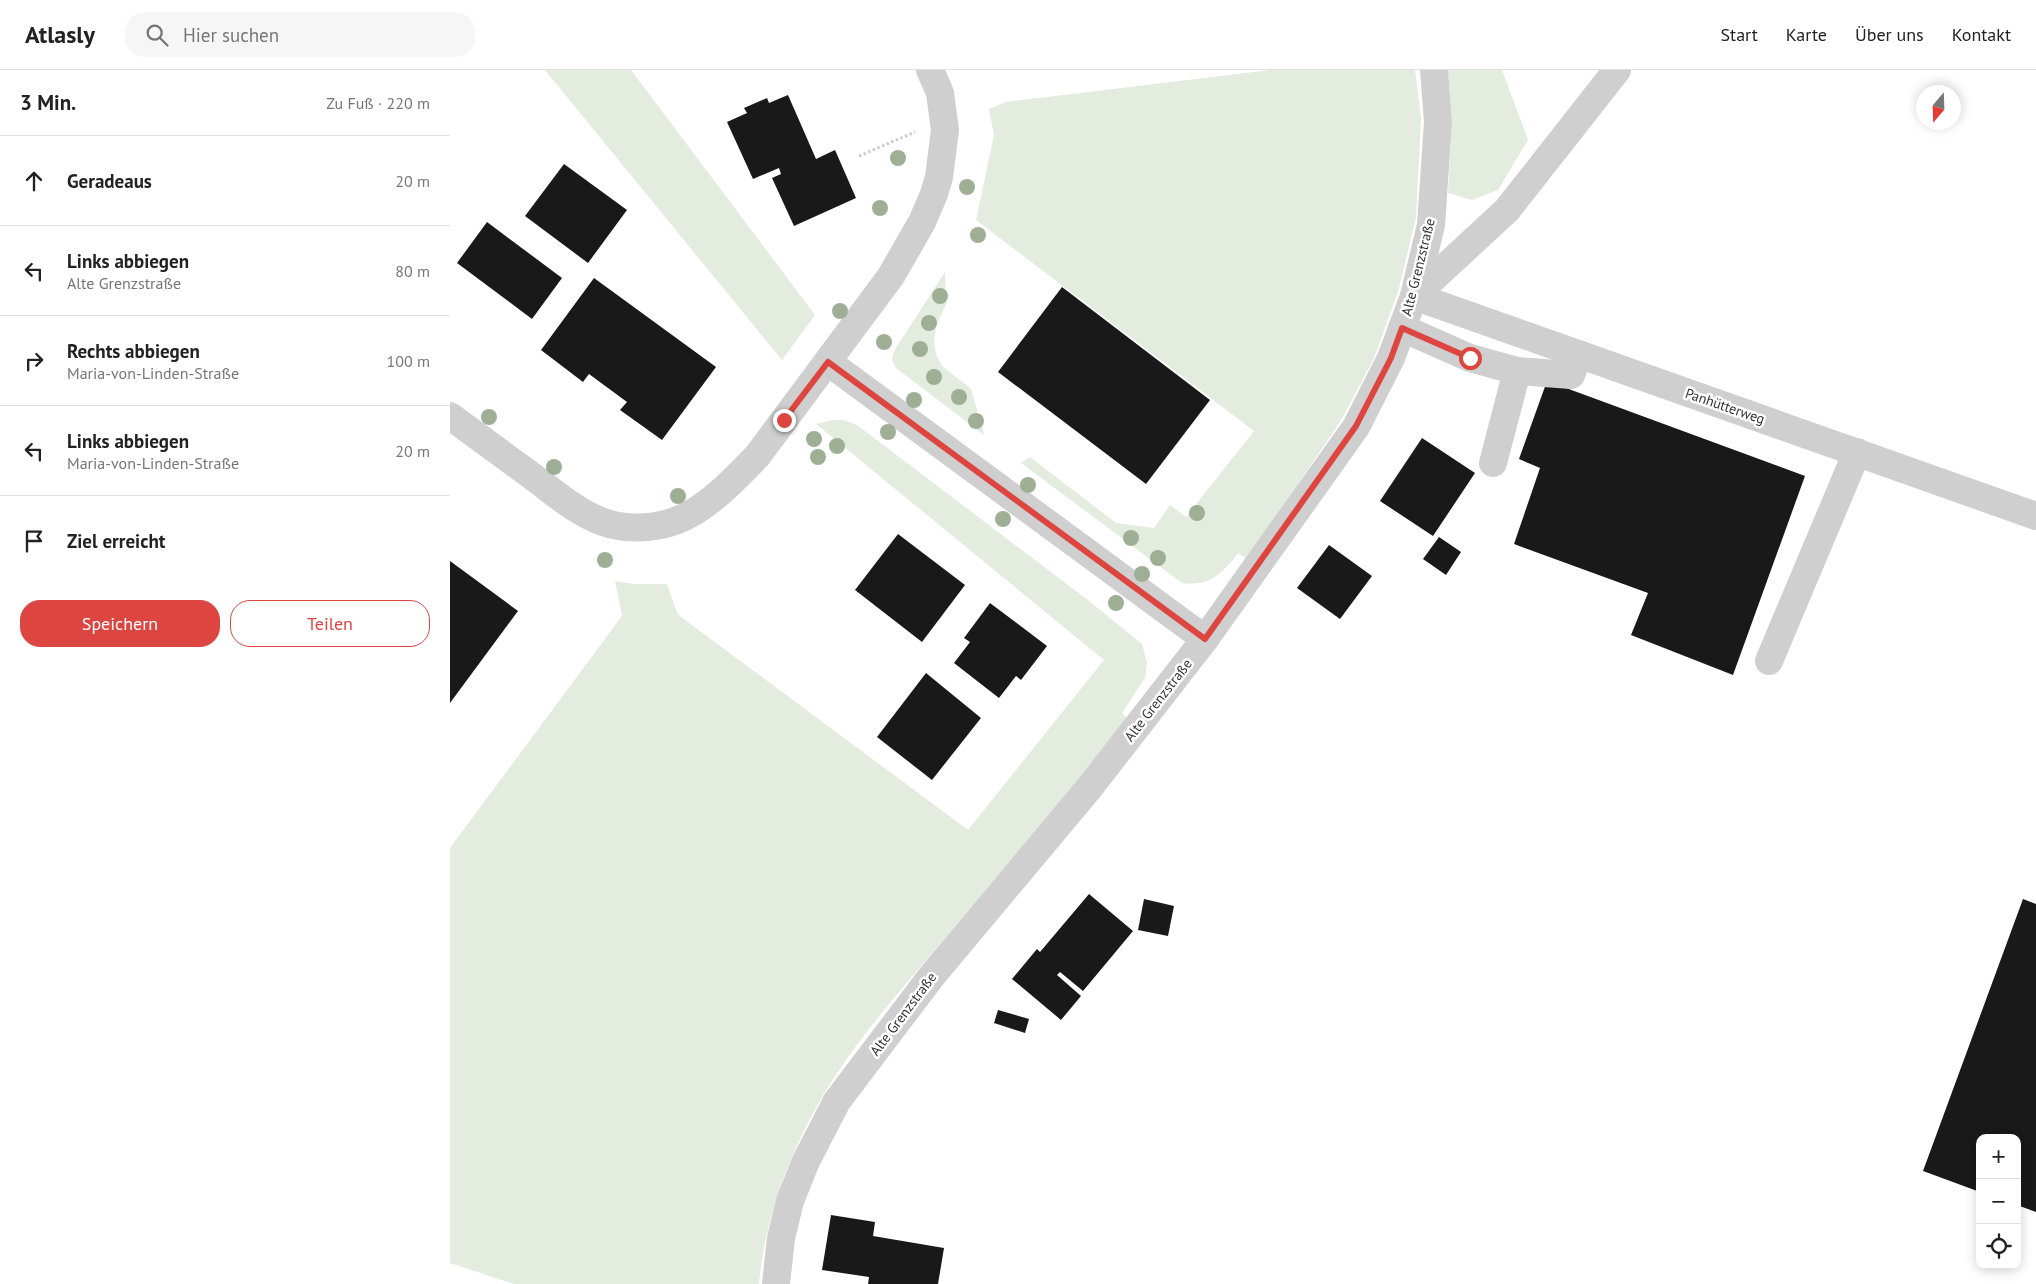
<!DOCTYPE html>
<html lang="de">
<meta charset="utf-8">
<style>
:root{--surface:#fff;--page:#f6f6f6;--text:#222;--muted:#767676;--line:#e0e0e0;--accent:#dd4640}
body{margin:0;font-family:"PT Sans",sans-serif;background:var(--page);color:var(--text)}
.controls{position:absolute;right:15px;bottom:15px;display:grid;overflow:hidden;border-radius:10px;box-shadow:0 2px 12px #0003}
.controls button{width:45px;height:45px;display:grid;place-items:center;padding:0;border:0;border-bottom:1px solid var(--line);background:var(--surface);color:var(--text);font:25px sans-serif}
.compass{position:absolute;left:1466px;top:15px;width:45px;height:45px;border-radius:50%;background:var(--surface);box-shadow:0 2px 12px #0003;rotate:199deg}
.stop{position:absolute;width:15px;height:15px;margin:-11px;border:4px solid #dd4640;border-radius:50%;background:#fff}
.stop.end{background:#dd4640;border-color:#fff;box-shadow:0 1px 5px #0008}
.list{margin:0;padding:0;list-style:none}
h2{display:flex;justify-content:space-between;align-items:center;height:65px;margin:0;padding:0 20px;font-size:21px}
h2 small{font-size:16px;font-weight:400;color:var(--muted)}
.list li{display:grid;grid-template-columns:32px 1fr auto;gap:15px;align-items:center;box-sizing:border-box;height:90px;padding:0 20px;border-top:1px solid var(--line)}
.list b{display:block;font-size:19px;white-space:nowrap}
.list p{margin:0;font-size:16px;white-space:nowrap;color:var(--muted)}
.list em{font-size:16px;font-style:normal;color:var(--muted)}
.actions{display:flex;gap:10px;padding:15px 20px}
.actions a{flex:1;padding:11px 0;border:1px solid var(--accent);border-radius:20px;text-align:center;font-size:18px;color:var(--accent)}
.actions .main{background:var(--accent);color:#fff}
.icon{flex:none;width:28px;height:28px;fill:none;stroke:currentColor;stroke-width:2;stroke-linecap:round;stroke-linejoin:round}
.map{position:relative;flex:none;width:1586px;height:1214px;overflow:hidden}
header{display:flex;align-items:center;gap:30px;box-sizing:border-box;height:70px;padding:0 25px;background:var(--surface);border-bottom:1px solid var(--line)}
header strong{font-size:24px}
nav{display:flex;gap:28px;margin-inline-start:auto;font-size:18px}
.search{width:350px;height:45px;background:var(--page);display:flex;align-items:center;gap:12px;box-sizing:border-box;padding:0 18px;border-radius:20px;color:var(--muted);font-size:19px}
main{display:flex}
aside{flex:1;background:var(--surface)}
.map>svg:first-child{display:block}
</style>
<header>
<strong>Atlasly</strong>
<div class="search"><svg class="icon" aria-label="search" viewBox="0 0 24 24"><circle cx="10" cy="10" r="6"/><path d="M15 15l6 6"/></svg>Hier suchen</div>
<nav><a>Start</a><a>Karte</a><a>Über uns</a><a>Kontakt</a></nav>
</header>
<main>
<aside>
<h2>3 Min.<small>Zu Fuß · 220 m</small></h2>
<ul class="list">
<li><svg class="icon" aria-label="ahead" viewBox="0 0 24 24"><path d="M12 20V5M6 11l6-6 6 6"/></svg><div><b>Geradeaus</b></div><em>20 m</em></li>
<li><svg class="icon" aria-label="left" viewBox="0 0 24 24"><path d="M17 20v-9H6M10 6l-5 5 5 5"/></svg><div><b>Links abbiegen</b><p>Alte Grenzstraße</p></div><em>80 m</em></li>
<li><svg class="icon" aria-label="right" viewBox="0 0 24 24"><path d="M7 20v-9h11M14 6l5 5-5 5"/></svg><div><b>Rechts abbiegen</b><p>Maria-von-Linden-Straße</p></div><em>100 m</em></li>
<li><svg class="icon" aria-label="left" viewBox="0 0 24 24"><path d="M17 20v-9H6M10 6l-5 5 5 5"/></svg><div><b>Links abbiegen</b><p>Maria-von-Linden-Straße</p></div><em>20 m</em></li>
<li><svg class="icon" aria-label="arrive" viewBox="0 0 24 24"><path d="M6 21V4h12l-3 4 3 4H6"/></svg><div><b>Ziel erreicht</b></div></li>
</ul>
<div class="actions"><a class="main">Speichern</a><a>Teilen</a></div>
</aside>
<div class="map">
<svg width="1586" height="1214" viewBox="0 0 1586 1214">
<rect width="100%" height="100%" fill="#fff"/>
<g fill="#e4ebdf">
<polygon points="95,0 181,0 365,245 332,290"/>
<path d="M820 0H965L971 48 966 148 948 222 924 288 890 352 797 489 788 483C773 503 759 517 732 513L571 393 580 387 666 453 704 458 720 435 736 447 804 361 526 150 544 65 539 39 556 32Z"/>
<polygon points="998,0 1052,0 1078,70 1048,120 1022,130 998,123 1002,50"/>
<polygon points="495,202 496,234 486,256 484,270 486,285 492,296 521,319 534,365 446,298 442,290 444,281"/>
<path d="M383 350H393L407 355 639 531 692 574 697 593 695 608 672 643 679 650C620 721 560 790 501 861 463 906 422 951 389 1000 347 1063 316 1138 309 1214H64L0 1193V778L172 546 165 511 184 514H217L227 543 231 547 518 760 654 590 366 354Z"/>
</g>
<g fill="#191919">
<polygon points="338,25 366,89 385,80 406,128 344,156 322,108 331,104 329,98 303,109 277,52 297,43 294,38 317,28 319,33"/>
<polygon points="114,94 177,140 138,193 75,146"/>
<polygon points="37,152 112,208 82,249 7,193"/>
<polygon points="144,208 266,297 212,370 170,340 177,332 139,304 133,312 91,280"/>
<polygon points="612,217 760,330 696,414 548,302"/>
<polygon points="1097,311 1355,406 1283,605 1181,565 1198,523 1064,474 1090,398 1069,389"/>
<polygon points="972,368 1025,403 983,466 930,431"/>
<polygon points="448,464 515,515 472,572 405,520"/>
<polygon points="989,467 1011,482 996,505 973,489"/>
<polygon points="879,475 922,506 890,549 847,518"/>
<polygon points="0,491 68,541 0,633"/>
<polygon points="540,533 597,576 571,610 566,606 549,628 504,593 520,572 514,568"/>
<polygon points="476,603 531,648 482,710 427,667"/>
<polygon points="639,824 683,861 633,921 610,902 607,905 631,926 611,950 562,909 587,879 590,882"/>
<polygon points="694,829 724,836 718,866 688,860"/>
<polygon points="1573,829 1586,834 1586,1142 1567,1135 1567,1068 1530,1068 1530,1122 1473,1101"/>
<polygon points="548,940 579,949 575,963 544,953"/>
<polygon points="381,1145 425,1152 423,1166 494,1178 488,1214 418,1214 419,1207 372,1200"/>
</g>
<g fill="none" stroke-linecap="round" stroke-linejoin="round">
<polyline stroke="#ccc" stroke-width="3" stroke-dasharray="2.5 2.5" stroke-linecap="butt" points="409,86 465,62"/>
<g stroke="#cfcfcf" stroke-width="28">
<polyline points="964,226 1586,446"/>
<polyline points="964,226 1057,140 1167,0"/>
<polyline points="952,258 1020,288 1067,301 1121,305 1129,284"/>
<polyline points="378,292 755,569"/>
<path d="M0 346C29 367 57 388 86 409 107 425 128 443 153 452 175 460 204 459 225 451 256 440 285 409 308 385L441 206 472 152 484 124 489 107 495 60 490 23 480 0"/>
<polyline points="1043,393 1067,301"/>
<polyline points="1319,591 1407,382"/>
<polyline points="326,1214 331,1168 340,1131 356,1091 387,1031 481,907 640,717 755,569 906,357 941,288 964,226 981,155 988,52 984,0"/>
</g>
</g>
<g fill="#9faf96">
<circle cx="448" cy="88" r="8"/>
<circle cx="517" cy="117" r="8"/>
<circle cx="430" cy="138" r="8"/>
<circle cx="528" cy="165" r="8"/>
<circle cx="490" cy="226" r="8"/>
<circle cx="390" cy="241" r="8"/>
<circle cx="479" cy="253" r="8"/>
<circle cx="434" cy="272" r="8"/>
<circle cx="470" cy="279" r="8"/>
<circle cx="484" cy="307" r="8"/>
<circle cx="509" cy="327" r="8"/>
<circle cx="464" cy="330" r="8"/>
<circle cx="39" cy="347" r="8"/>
<circle cx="526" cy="351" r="8"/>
<circle cx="438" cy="362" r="8"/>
<circle cx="364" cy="369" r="8"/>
<circle cx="387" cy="376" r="8"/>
<circle cx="368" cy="387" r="8"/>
<circle cx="104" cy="397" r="8"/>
<circle cx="578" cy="415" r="8"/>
<circle cx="228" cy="426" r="8"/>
<circle cx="747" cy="443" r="8"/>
<circle cx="553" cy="449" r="8"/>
<circle cx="681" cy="468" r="8"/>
<circle cx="708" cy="488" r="8"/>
<circle cx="155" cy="490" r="8"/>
<circle cx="692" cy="504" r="8"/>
<circle cx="666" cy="533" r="8"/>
</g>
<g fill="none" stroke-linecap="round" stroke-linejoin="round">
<polyline stroke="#dd4640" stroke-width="6" points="334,350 378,292 755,569 906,356 941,288 952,258 1020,288"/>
</g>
<g text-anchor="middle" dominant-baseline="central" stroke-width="5" stroke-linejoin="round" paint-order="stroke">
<g font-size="14" fill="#323232" stroke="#fff">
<text transform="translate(968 197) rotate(-76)">Alte Grenzstraße</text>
<text transform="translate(1275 336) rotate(19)">Panhütterweg</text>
<text transform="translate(708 630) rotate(-52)">Alte Grenzstraße</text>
<text transform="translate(453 944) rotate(-53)">Alte Grenzstraße</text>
</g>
</g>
</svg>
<div class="controls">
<button>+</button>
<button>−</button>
<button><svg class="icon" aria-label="locate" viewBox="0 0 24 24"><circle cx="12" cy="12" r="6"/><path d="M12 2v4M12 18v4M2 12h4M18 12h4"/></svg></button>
</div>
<svg class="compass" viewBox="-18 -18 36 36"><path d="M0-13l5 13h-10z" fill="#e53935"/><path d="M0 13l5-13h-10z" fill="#767676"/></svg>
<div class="stop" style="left:1020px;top:288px"></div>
<div class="stop end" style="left:334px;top:350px"></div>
</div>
</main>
